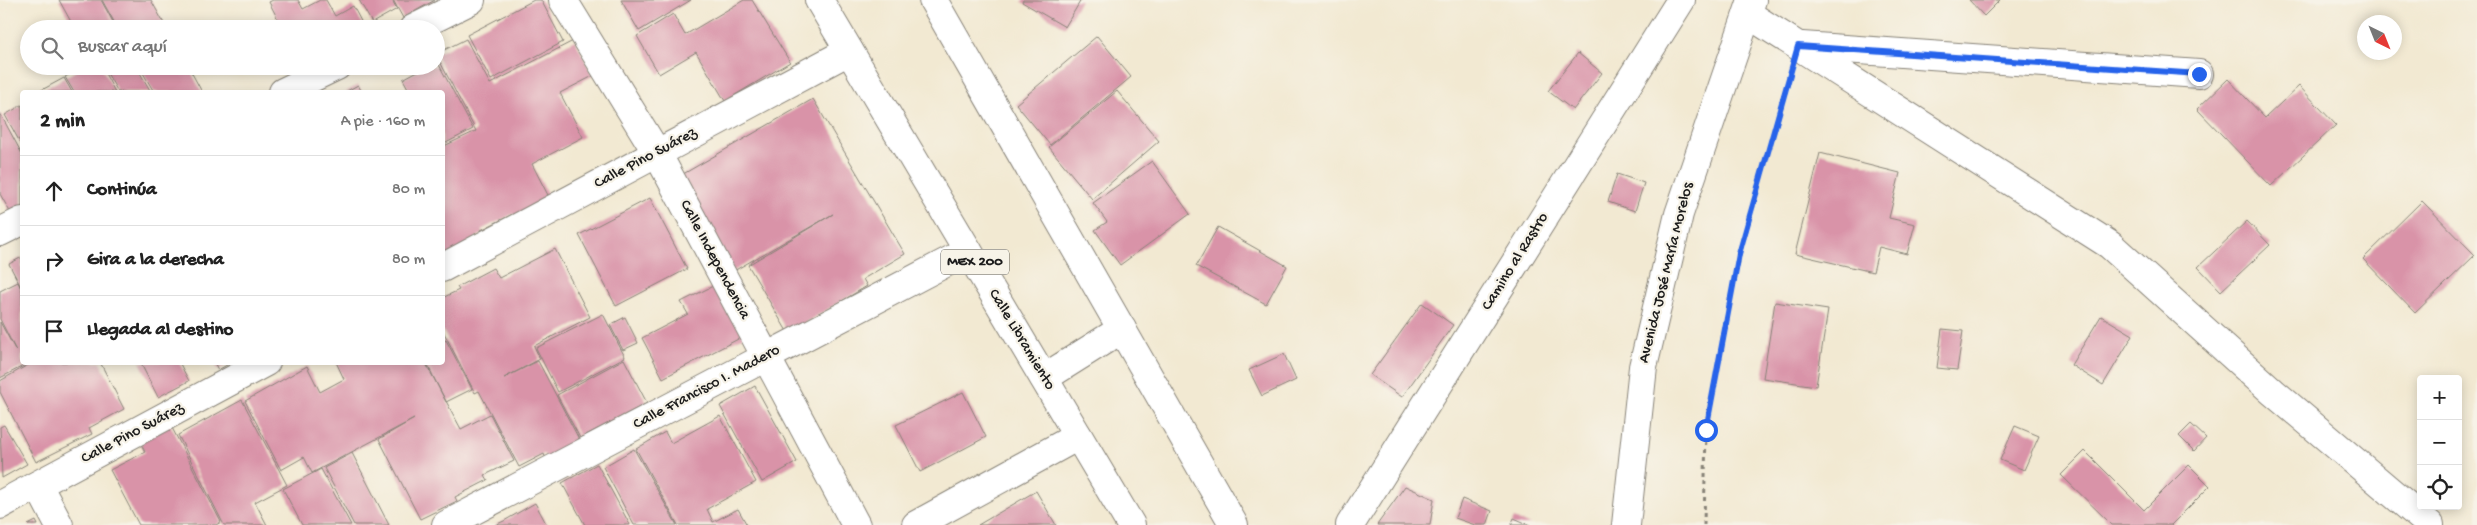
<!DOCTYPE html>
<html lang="es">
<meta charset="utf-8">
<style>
:root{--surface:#fff;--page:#f2f2f2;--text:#222;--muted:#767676;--line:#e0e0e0}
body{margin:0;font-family:"Gochi Hand",sans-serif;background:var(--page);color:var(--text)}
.controls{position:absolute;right:15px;bottom:15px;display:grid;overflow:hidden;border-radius:5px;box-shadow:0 2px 12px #0003}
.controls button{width:45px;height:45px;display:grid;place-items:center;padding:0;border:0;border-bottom:1px solid var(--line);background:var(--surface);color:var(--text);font:25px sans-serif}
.compass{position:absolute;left:2357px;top:15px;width:45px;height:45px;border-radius:50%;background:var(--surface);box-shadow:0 2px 12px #0003;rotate:137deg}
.stop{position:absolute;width:15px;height:15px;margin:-11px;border:4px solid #2563eb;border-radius:50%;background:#fff}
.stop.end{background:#2563eb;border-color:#fff;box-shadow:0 1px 5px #0008}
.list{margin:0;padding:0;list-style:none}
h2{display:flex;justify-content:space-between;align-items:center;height:65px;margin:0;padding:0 20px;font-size:21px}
h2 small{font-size:16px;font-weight:400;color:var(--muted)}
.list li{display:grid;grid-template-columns:32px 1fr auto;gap:15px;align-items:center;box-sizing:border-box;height:70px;padding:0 20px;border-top:1px solid var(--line)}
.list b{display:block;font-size:19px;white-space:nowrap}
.list em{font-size:16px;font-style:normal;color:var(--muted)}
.icon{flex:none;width:28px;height:28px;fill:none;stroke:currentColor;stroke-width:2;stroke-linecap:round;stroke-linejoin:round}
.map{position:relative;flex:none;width:2477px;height:525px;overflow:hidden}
.search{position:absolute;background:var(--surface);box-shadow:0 2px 12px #0003;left:20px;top:20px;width:425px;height:55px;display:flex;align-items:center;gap:12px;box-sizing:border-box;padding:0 18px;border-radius:28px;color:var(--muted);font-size:19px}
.panel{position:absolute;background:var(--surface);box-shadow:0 2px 12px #0003;left:20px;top:90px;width:425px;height:275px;border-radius:5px}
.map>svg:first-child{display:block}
</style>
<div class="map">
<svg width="2477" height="525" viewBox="0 0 2477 525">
<rect width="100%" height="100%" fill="#f7f3e8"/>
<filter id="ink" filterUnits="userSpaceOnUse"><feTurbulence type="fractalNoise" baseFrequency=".02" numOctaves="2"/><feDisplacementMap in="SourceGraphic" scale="10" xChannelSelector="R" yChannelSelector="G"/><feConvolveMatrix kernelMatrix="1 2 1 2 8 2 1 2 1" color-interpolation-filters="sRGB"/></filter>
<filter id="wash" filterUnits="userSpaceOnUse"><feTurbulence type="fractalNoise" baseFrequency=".0096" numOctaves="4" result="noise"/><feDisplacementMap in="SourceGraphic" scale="20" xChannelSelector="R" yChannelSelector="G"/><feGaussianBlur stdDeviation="1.12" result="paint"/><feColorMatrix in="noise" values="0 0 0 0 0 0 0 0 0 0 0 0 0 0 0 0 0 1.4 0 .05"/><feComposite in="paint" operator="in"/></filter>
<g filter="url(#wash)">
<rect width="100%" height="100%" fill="#f2e9d2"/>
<g id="blocks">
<g fill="#d993a8">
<polygon points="59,0 101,0 117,29 75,29"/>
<polygon points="102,0 151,0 167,29 118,29"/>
<polygon points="273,0 298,0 303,9 320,0 326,0 335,16 353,6 365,29 283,29 269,2"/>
<polygon points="359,0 392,0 397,9 372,23"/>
<polygon points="393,0 435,0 403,18"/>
<polygon points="534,0 541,0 563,42 491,80 467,35"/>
<polygon points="621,0 691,0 639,31"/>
<polygon points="744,0 752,0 790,62 725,101 696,52 659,74 637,36 673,14 685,35"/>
<polygon points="1023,0 1081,0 1065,27 1022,2"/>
<polygon points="1969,0 2000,0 1984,16"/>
<polygon points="1097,36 1131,77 1050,145 1016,104"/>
<polygon points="466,39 490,84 575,40 593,76 560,93 583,137 532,164 551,201 516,219 513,214 481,230 483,233 442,264 442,147 476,131 436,54"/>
<polygon points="1578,53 1602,73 1573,110 1548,91"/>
<polygon points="436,59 473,129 442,145 442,92 410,92 403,79 427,66 436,66"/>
<polygon points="85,66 101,66 115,92 74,92 65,77"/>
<polygon points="103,66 136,66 151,92 118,92"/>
<polygon points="139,66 188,66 202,92 154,92"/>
<polygon points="64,78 72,92 38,92"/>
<polygon points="2228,79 2265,118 2299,86 2336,125 2271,186 2197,109"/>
<polygon points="358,85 362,92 345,92"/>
<polygon points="1117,91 1159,141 1092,199 1049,147"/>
<polygon points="813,99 905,254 863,279 867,286 788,333 748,265 833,214 732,272 678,177"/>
<polygon points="22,105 22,146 5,115"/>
<polygon points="0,113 22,154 22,215 14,219 0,194"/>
<polygon points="1820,153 1900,173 1889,218 1915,224 1907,254 1879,247 1873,272 1795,254"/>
<polygon points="1152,161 1190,214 1120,265 1095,230 1107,222 1093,203"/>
<polygon points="1617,174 1644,183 1635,211 1608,202"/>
<polygon points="650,198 687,269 616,306 579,235"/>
<polygon points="2422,201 2475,255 2415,313 2363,259"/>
<polygon points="2247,221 2270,245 2221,291 2198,267"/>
<polygon points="1218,227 1287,266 1266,304 1196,266"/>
<polygon points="555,249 590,317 534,346 540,359 504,378 538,361 581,443 547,461 544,454 519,467 479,391 475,393 442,329 442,298 459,290 457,287 493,268 499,278"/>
<polygon points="22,257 22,289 9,264"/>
<polygon points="18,282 22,291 22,362 31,362 0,378 0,322 16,351 0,319 0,291"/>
<polygon points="717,284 744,336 663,378 642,338 688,314 681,302"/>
<polygon points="1775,302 1828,310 1816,386 1763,378"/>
<polygon points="1422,303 1453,325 1402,397 1370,375"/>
<polygon points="603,314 625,357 558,392 536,348"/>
<polygon points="2101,316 2133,335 2103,385 2071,365"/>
<polygon points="625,317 638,343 623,350 610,325"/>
<polygon points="1942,329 1963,331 1957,370 1937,368"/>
<polygon points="446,340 472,389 446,402 426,362 442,362 442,342"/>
<polygon points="1284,354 1296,380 1262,396 1249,370"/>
<polygon points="624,359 647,403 580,438 557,395"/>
<polygon points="33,362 100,362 124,409 89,428 92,434 36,462 0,392 0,381"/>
<polygon points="140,362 179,362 189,381 158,397"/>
<polygon points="214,362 232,362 218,370"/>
<polygon points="336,362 425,362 461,429 490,414 514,461 485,475 488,480 455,497 457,501 420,519 379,439 414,419 312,473 304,457 281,470 245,401 307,366 320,392 344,379"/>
<polygon points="755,386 797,462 762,482 720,406"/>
<polygon points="963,392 986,437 920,472 896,425"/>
<polygon points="242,400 287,485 255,502 267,525 224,525 178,435"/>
<polygon points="720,416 756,482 707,509 713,522 738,509 747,525 678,525 636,449 665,432 671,443"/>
<polygon points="170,424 221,522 216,525 139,525 110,470 145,452 139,440"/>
<polygon points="2191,424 2206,438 2194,451 2179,436"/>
<polygon points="4,425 27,464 2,478 0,427"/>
<polygon points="2015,426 2039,436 2024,470 2000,460"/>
<polygon points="634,449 677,525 634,525 603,467"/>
<polygon points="2085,451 2144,510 2189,465 2210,486 2171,525 2112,525 2061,475"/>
<polygon points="352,453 389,525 354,525 324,468"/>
<polygon points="597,464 630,525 585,525 562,483"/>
<polygon points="321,469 351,525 302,525 283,489"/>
<polygon points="1405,486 1434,499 1430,525 1377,525"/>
<polygon points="1036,491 1056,525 978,525"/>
<polygon points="1462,499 1492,511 1487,525 1475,525 1455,518"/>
<polygon points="535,503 547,525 495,525 504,521"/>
<polygon points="1514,518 1530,525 1511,525"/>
<polygon points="36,521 38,525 28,525"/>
</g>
</g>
</g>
<g filter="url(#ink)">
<use href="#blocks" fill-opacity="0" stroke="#878277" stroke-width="1"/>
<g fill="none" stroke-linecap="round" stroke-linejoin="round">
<g stroke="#878277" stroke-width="30">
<g id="minor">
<polyline points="563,0 657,153 856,525"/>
<polyline points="1748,14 2110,245 2273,392 2430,525"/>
<polyline points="413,29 471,0"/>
<polyline points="1802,46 2199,74"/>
<polyline points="283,92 337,66"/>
<polyline points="0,232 22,221"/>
<polyline points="442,268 849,51"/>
<polyline points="38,485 59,525"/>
<polyline points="0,505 266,362"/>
<polyline points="446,525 968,251"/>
<polyline points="916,525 1078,436"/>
</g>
</g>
<g stroke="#878277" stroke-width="30">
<polyline id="tertiary" points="1350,525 1681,0"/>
</g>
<g stroke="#878277" stroke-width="30">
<polyline id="primary" points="1626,525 1643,367 1679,214 1752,0"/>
</g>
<g stroke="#878277" stroke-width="30">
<g id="trunk">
<polyline points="819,0 1131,525"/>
<polyline points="933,0 1234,525"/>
<polyline points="1044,378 1122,329"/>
</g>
</g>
<polyline stroke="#878277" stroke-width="3" stroke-dasharray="4 4" stroke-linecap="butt" points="1704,525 1706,430 1739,254 1789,78"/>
<use href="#minor" stroke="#fff" stroke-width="28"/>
<use href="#tertiary" stroke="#fff" stroke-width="28"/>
<use href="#primary" stroke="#fff" stroke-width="28"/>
<use href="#trunk" stroke="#fff" stroke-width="28"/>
</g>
</g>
<g fill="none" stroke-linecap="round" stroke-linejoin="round" filter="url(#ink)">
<polyline stroke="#2563eb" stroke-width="6" points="1706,430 1739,254 1798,46 2199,74"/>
</g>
<g text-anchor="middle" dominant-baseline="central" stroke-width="4.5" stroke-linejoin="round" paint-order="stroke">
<rect fill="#f7f3e8" stroke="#5e5c59" stroke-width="1" x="941" y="249.5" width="68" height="25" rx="4"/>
<g font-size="15" font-weight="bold" fill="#1c1c1c">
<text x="975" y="262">MEX 200</text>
</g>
<g font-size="16" fill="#1c1c1c" stroke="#f7f3e8">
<text transform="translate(646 159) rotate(-28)">Calle Pino Suárez</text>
<text transform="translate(714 260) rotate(62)">Calle Independencia</text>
<text transform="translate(1516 262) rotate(-58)">Camino al Rastro</text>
<text transform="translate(1667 273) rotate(-76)">Avenida José María Morelos</text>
<text transform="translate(1021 340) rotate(59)">Calle Libramiento</text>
<text transform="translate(707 388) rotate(-28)">Calle Francisco I. Madero</text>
<text transform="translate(133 434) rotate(-28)">Calle Pino Suárez</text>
</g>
</g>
</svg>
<div class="controls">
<button>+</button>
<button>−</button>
<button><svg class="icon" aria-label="locate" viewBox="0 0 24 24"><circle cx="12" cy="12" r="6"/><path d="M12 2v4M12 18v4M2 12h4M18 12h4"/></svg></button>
</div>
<svg class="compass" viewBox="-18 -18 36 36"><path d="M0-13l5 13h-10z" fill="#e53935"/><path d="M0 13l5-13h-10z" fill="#767676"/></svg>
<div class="stop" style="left:1706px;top:430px"></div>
<div class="stop end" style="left:2199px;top:74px"></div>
<div class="search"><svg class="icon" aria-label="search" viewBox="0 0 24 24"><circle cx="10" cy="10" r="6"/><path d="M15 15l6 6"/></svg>Buscar aquí</div>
<section class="panel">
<h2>2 min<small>A pie · 160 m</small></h2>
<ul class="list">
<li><svg class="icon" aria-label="ahead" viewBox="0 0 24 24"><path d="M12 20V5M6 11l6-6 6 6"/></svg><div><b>Continúa</b></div><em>80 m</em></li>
<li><svg class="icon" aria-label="right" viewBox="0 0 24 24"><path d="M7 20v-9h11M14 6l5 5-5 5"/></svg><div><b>Gira a la derecha</b></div><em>80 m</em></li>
<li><svg class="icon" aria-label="arrive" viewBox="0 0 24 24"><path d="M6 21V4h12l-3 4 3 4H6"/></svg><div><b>Llegada al destino</b></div></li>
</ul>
</section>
</div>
